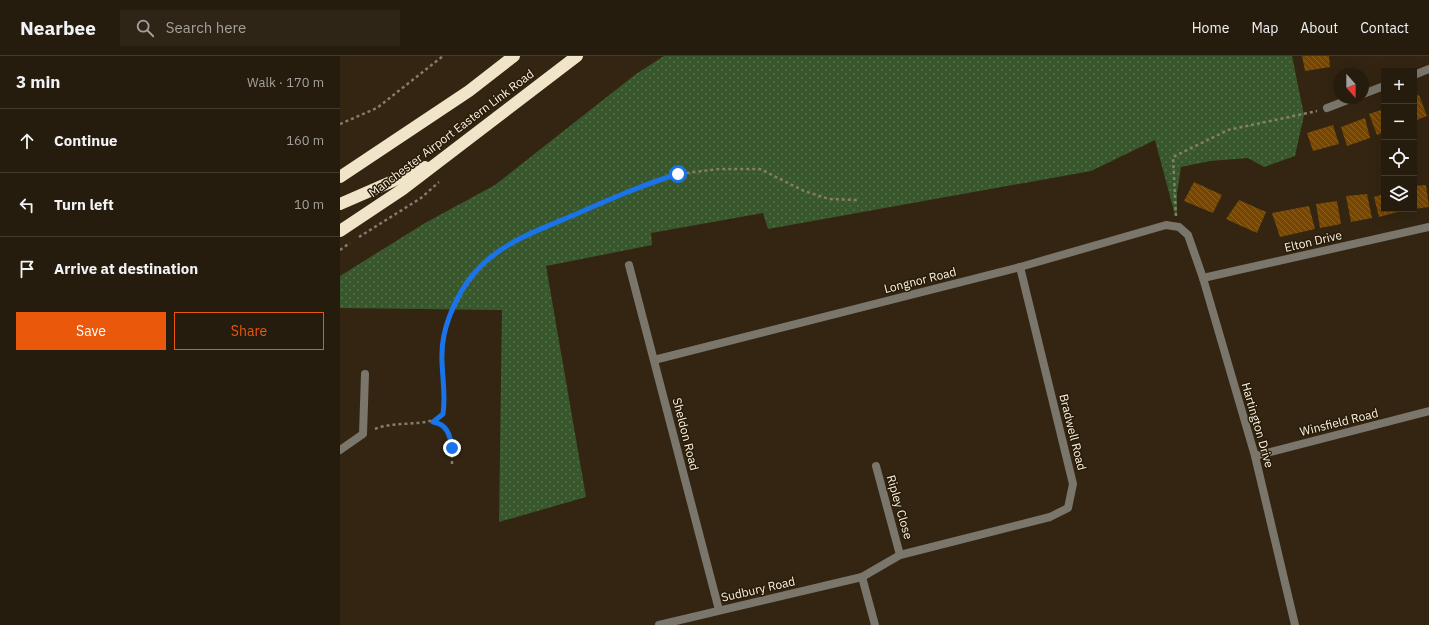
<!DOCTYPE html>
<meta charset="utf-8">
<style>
:root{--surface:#261c0d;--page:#2e2516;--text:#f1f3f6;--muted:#a4a19d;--line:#423a2e;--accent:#ea580c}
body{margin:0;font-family:"IBM Plex Sans",sans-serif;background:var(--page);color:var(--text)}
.controls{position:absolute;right:12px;top:12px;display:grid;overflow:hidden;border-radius:0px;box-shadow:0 4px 16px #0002}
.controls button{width:36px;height:36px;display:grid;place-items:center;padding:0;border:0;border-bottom:1px solid var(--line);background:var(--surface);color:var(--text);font:20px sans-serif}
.compass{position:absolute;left:993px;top:12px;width:36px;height:36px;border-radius:50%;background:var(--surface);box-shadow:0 4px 16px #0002;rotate:159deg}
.stop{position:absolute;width:12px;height:12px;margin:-9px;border:3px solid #1a73e8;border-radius:50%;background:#fff}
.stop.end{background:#1a73e8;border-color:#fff;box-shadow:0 1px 4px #0008}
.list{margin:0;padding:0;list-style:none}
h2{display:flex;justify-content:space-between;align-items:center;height:52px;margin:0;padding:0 16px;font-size:17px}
h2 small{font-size:13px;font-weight:400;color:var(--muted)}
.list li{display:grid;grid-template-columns:26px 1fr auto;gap:12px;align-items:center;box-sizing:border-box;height:64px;padding:0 16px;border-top:1px solid var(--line)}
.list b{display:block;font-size:15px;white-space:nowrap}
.list em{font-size:13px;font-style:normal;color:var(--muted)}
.actions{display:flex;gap:8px;padding:12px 16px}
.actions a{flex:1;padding:9px 0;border:1px solid var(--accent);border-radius:0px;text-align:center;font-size:14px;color:var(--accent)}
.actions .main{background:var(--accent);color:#fff}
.icon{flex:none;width:22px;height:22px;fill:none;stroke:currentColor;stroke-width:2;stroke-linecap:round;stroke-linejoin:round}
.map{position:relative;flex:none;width:1089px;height:569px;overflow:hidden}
header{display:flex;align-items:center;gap:24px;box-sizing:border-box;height:56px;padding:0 20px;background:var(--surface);border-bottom:1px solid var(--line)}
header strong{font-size:19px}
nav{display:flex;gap:22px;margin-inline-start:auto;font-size:14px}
.search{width:280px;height:36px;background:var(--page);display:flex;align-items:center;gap:10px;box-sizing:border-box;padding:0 14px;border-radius:0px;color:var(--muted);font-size:15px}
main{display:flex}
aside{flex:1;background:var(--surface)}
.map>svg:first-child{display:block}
</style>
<header>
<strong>Nearbee</strong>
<div class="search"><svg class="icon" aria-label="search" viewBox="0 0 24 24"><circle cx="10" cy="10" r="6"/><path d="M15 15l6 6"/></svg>Search here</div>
<nav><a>Home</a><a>Map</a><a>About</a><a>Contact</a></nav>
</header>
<main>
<aside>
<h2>3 min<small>Walk · 170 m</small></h2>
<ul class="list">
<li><svg class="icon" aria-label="ahead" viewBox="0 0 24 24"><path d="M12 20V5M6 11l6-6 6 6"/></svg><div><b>Continue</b></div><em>160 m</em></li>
<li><svg class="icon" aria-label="left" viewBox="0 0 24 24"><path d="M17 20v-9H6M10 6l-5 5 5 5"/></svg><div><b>Turn left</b></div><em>10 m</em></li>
<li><svg class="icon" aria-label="arrive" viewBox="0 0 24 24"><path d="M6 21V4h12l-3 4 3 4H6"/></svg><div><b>Arrive at destination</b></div></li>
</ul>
<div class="actions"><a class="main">Save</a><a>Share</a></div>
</aside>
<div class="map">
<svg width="1089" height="569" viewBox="0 0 1089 569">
<defs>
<pattern id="grass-dots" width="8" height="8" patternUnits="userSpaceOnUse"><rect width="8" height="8" fill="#39572c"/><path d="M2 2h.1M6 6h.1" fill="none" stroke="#57704b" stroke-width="1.8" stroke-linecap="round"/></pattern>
<pattern id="building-back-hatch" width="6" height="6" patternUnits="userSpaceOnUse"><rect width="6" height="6" fill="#774600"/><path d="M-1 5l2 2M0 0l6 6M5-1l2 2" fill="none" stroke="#8b6125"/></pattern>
</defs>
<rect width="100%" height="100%" fill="#332511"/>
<polygon fill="url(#grass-dots)" points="324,0 952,0 964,59 955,100 924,111 908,102 870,105 841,111 837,137 837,160 835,159 815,84 751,115 428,173 423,157 311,177 312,189 206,210 246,441 159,466 162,254 0,252 0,220 85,167 155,129 296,18"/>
<g fill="url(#building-back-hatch)">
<polygon points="962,0 989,0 990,11 965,15"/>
<polygon points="1079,39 1087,60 1074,65 1074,41"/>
<polygon points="1044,53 1044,76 1037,79 1029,58"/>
<polygon points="1025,62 1030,82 1007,90 1001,71"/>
<polygon points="993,69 999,88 973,95 967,77"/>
<polygon points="854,126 882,139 873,157 844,145"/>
<polygon points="1086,129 1089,151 1074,153 1074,130"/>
<polygon points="1027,138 1032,162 1011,166 1006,140"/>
<polygon points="1044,138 1044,153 1061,153 1061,155 1039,161 1034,141"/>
<polygon points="899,144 926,156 917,177 886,163"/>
<polygon points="997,145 1001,168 980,172 976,148"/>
<polygon points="969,150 975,173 940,181 932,157"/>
</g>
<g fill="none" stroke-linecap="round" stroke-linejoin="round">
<g stroke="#877b6a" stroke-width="2.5" stroke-dasharray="3 3" stroke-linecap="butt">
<polyline points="0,68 37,52 103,0"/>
<polyline points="836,160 833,101 888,74 977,55"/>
<polyline points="19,181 81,142 99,126"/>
<polyline points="0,194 10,187"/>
<path d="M93 366C114 369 112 393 112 409"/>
<path d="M35 373C56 364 90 372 103 358L105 342 102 296 104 279 111 259 123 235 139 212 162 193 187 179 304 129 339 118 379 113H420L464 135 489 143 518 144"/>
</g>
<polyline stroke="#7b766b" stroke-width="8" points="0,394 23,378 25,318"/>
<g stroke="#7b766b" stroke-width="8">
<polyline points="1074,19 1089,13"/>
<polyline points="1023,38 1044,30"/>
<polyline points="987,52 1013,42"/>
<polyline points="289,209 379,554"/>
<polyline points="863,222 1089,171"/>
<polyline points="314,304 680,211 826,169 839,171 848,179 863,222 915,400 955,569"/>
<polyline points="915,400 1089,355"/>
<polyline points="536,410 560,499"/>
<polyline points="522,521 535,569"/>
<polyline points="319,569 522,521 560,499 710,461 728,452 733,428 680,211"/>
</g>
<g stroke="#f0e5c9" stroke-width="12">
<polyline points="0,121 129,35 174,0"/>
<polyline points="0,148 85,111"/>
<polyline points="0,175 63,133 237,0"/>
</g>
</g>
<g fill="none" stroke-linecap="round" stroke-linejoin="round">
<path stroke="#1a73e8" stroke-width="5" d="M112 392C110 379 107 368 93 366L103 358C107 331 98 306 104 279 109 256 122 229 139 212 163 186 201 173 234 159 268 144 302 129 338 118"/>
</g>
<g text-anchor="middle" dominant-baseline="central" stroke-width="3" stroke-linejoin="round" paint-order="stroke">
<g font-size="12" fill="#fbf2e6" stroke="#291c07">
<text transform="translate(111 77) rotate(-37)">Manchester Airport Eastern Link Road</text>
<text transform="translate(973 185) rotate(-13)">Elton Drive</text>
<text transform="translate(580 224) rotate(-14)">Longnor Road</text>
<text transform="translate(999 366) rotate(-14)">Winsfield Road</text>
<text transform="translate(918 369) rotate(74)">Hartington Drive</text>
<text transform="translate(733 376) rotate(76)">Bradwell Road</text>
<text transform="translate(346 378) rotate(76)">Sheldon Road</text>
<text transform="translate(560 451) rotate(74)">Ripley Close</text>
<text transform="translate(418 533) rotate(-13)">Sudbury Road</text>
</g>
</g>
</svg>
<div class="controls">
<button>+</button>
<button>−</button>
<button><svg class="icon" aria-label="locate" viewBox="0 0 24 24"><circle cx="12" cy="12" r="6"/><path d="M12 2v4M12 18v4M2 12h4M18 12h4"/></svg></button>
<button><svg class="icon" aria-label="layers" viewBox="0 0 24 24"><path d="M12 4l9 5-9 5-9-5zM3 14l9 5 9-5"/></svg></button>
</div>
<svg class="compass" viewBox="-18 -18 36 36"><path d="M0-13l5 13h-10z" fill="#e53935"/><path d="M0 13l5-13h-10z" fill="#a4a19d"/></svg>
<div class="stop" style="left:338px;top:118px"></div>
<div class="stop end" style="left:112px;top:392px"></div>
</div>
</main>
